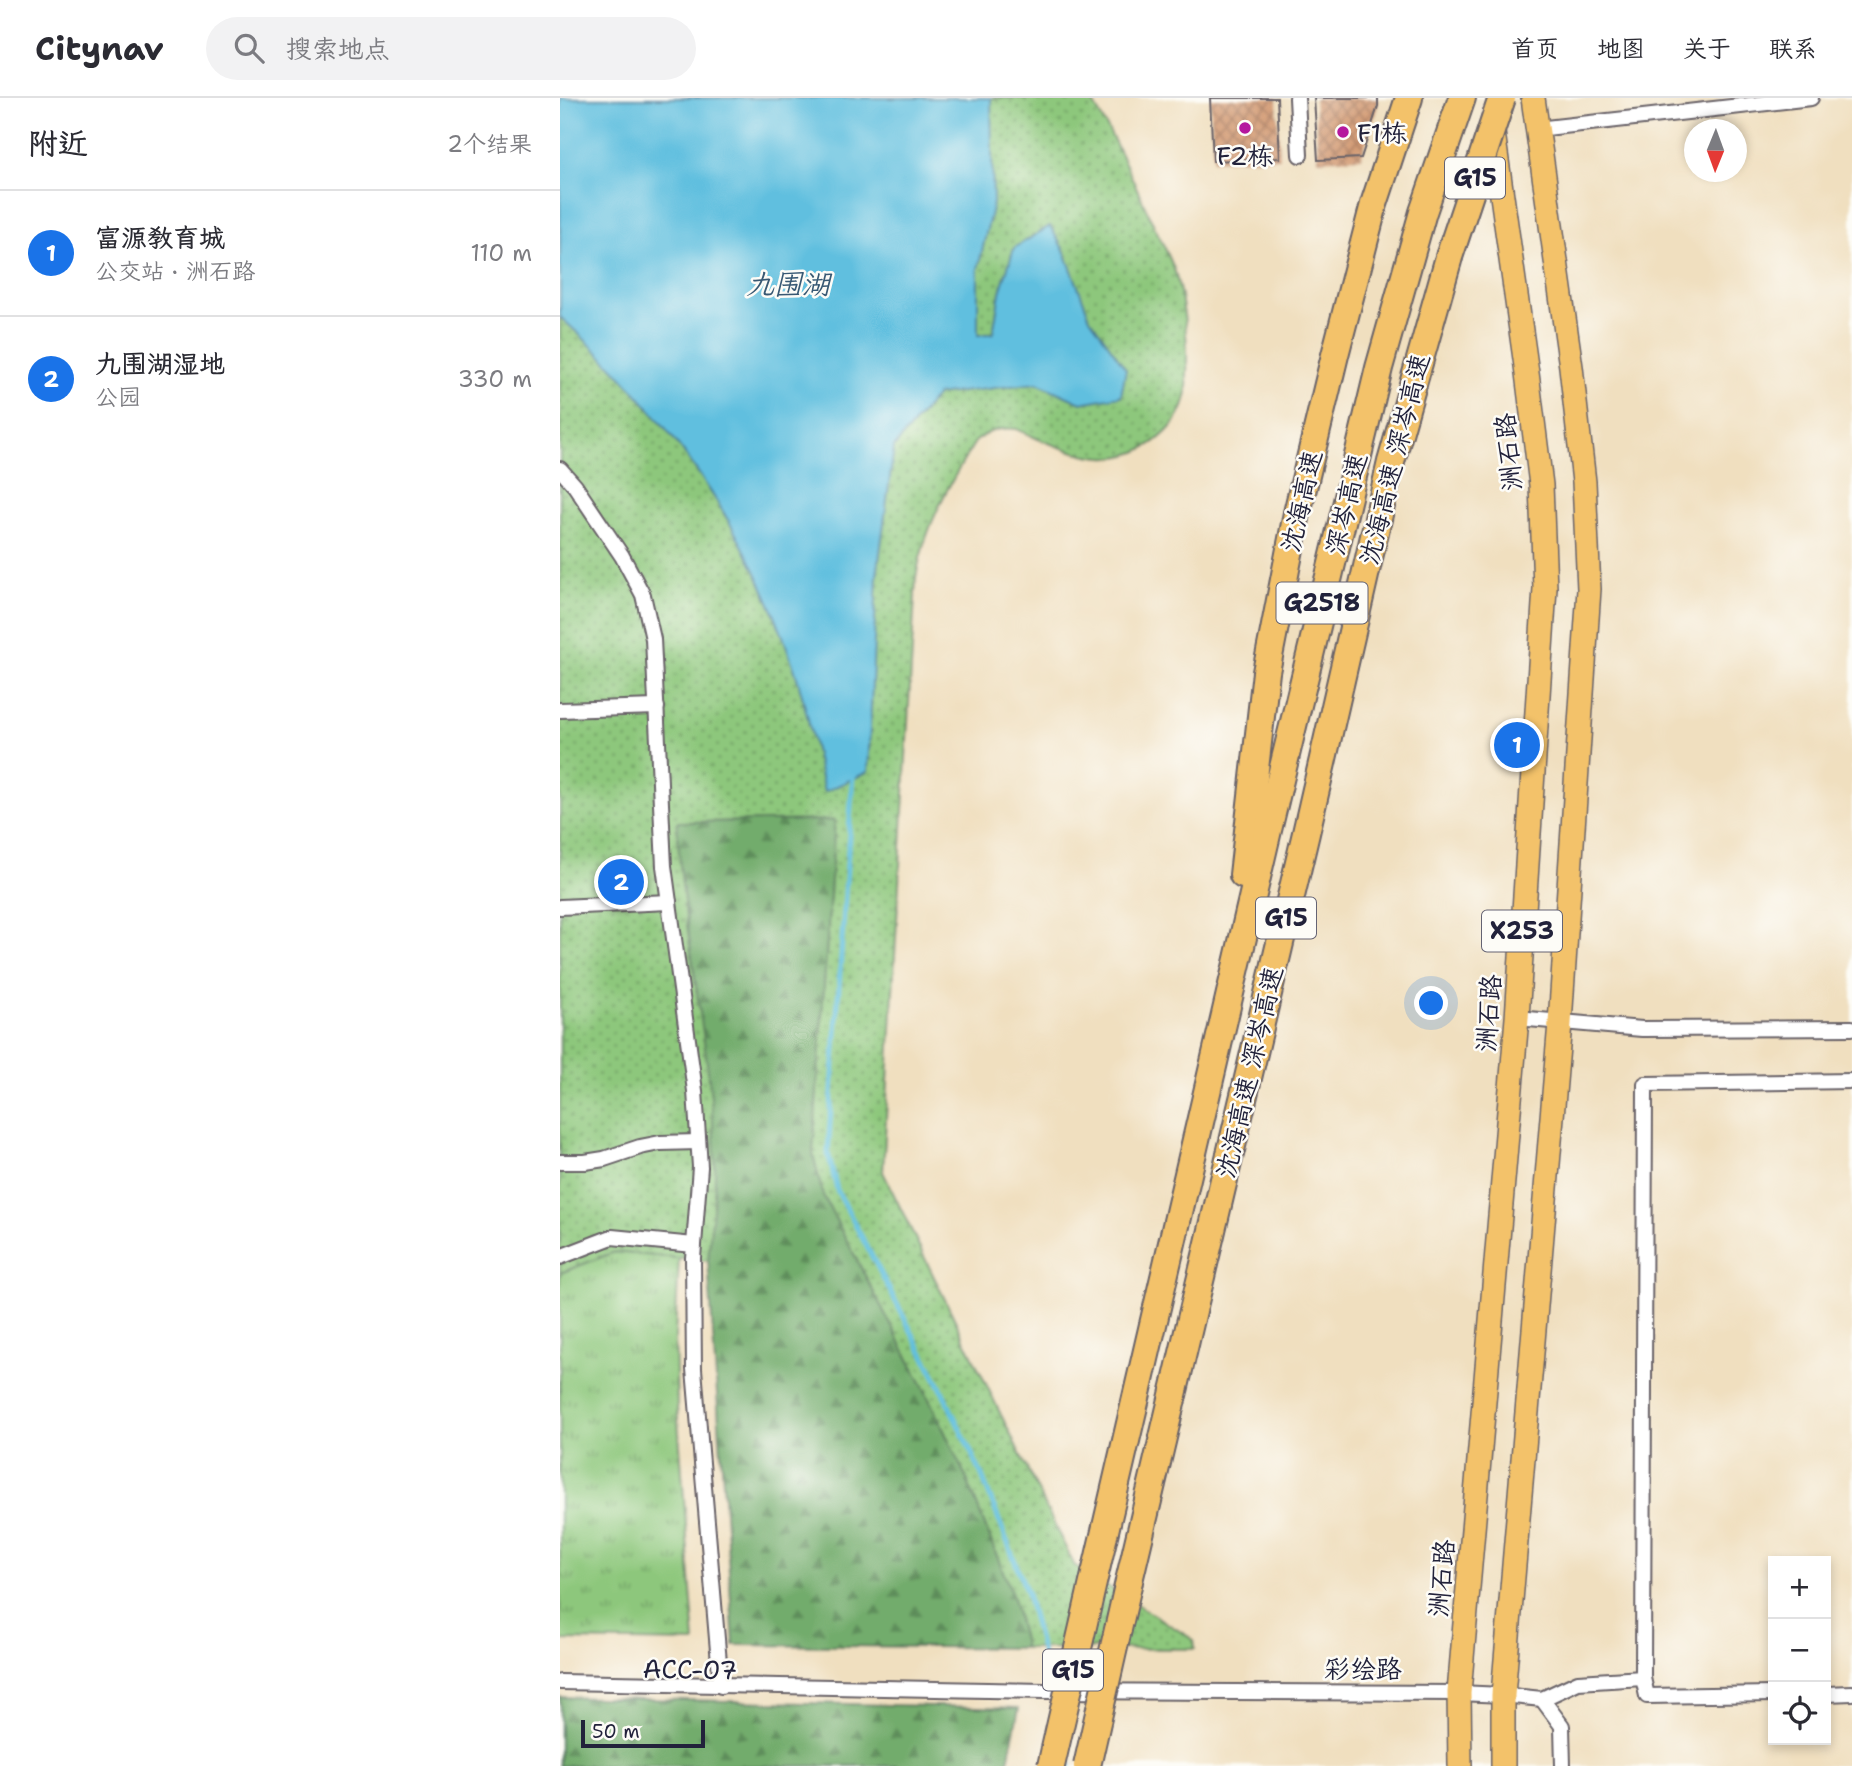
<!DOCTYPE html>
<html lang="zh">
<meta charset="utf-8">
<style>
:root{--surface:#fff;--page:#f2f2f3;--text:#2b2b33;--muted:#7c7c81;--line:#e1e1e2;--accent:#1a73e8}
body{margin:0;font-family:"Shantell Sans","LXGW WenKai TC",sans-serif;background:var(--page);color:var(--text)}
.controls{position:absolute;right:21px;bottom:21px;display:grid;overflow:hidden;border-radius:0px;box-shadow:0 4px 10px #0003}
.controls button{width:63px;height:63px;display:grid;place-items:center;padding:0;border:0;border-bottom:2px solid var(--line);background:var(--surface);color:var(--text);font:35px sans-serif}
.compass{position:absolute;left:1124px;top:21px;width:63px;height:63px;border-radius:50%;background:var(--surface);box-shadow:0 4px 10px #0003;rotate:181deg}
.scale{position:absolute;left:21px;bottom:18px;width:124px;box-sizing:border-box;padding-left:7px;border:4px solid #22223b;border-top:0;font-size:19px;line-height:24px;white-space:nowrap;color:#22223b;-webkit-text-stroke:5px #fdfcf7;paint-order:stroke}
.you{position:absolute;left:872px;top:906px;width:24px;height:24px;margin:-18px;border:5px solid #fff;border-radius:50%;background:#1a73e8;box-shadow:0 0 0 10px #1a73e833}
.badge{display:grid;place-items:center;width:46px;height:46px;border-radius:50%;background:var(--accent);color:#fff;font-size:23px;font-weight:700}
.pin{position:absolute;translate:-50% -50%;border:4px solid #fff;box-shadow:0 2px 7px #0006}
.list{margin:0;padding:0;list-style:none}
h2{display:flex;justify-content:space-between;align-items:center;height:91px;margin:0;padding:0 28px;font-size:30px}
h2 small{font-size:23px;font-weight:400;color:var(--muted)}
.list li{display:grid;grid-template-columns:46px 1fr auto;gap:21px;align-items:center;box-sizing:border-box;height:126px;padding:0 28px;border-top:2px solid var(--line)}
.list b{display:block;font-size:26px;white-space:nowrap}
.list p{margin:0;font-size:23px;white-space:nowrap;color:var(--muted)}
.list em{font-size:23px;font-style:normal;color:var(--muted)}
.icon{flex:none;width:38px;height:38px;fill:none;stroke:currentColor;stroke-width:2;stroke-linecap:round;stroke-linejoin:round}
.map{position:relative;flex:none;width:1292px;height:1668px;overflow:hidden}
header{display:flex;align-items:center;gap:42px;box-sizing:border-box;height:98px;padding:0 35px;background:var(--surface);border-bottom:2px solid var(--line)}
header strong{font-size:33px}
nav{display:flex;gap:38px;margin-inline-start:auto;font-size:24px}
.search{width:490px;height:63px;background:var(--page);display:flex;align-items:center;gap:18px;box-sizing:border-box;padding:0 24px;border-radius:38px;color:var(--muted);font-size:26px}
main{display:flex}
aside{flex:1;background:var(--surface)}
.map>svg:first-child{display:block}
</style>
<header>
<strong>Citynav</strong>
<div class="search"><svg class="icon" aria-label="search" viewBox="0 0 24 24"><circle cx="10" cy="10" r="6"/><path d="M15 15l6 6"/></svg>搜索地点</div>
<nav><a>首页</a><a>地图</a><a>关于</a><a>联系</a></nav>
</header>
<main>
<aside>
<h2>附近<small>2个结果</small></h2>
<ul class="list">
<li><span class="badge">1</span><div><b>富源教育城</b><p>公交站 · 洲石路</p></div><em>110 m</em></li>
<li><span class="badge">2</span><div><b>九围湖湿地</b><p>公园</p></div><em>330 m</em></li>
</ul>
</aside>
<div class="map">
<svg width="1292" height="1668" viewBox="0 0 1292 1668">
<defs>
<pattern id="grass-tufts" width="24" height="20" patternUnits="userSpaceOnUse" patternTransform="scale(1.75)"><rect width="24" height="20" fill="#8dc77c"/><path d="M3 7l-1-3M5 7V3M7 7l1-3M15 17l-1-3M17 17v-4M19 17l1-3" fill="none" stroke="#73a167"/></pattern>
<pattern id="forest-firs" width="22" height="20" patternUnits="userSpaceOnUse" patternTransform="scale(1.75)"><rect width="22" height="20" fill="#72ac6c"/><path d="M5 1l3.5 6h-7zM16 11l3.5 6h-7z" fill="#5d8c5a"/></pattern>
<pattern id="park-dots" width="8" height="8" patternUnits="userSpaceOnUse" patternTransform="scale(1.75)"><rect width="8" height="8" fill="#8dc77c"/><path d="M2 2h.1M6 6h.1" fill="none" stroke="#73a167" stroke-width="1.8" stroke-linecap="round"/></pattern>
<pattern id="building-cross-hatch" width="8" height="8" patternUnits="userSpaceOnUse" patternTransform="scale(1.75)"><rect width="8" height="8" fill="#d39b75"/><path d="M0 0l8 8M0 8l8-8" fill="none" stroke="#ab7e61"/></pattern>
</defs>
<rect width="100%" height="100%" fill="#fdfcf7"/>
<filter id="ink" filterUnits="userSpaceOnUse"><feTurbulence type="fractalNoise" baseFrequency=".0143" numOctaves="2"/><feDisplacementMap in="SourceGraphic" scale="14" xChannelSelector="R" yChannelSelector="G"/><feConvolveMatrix kernelMatrix="1 2 1 2 8 2 1 2 1" color-interpolation-filters="sRGB"/></filter>
<filter id="wash" filterUnits="userSpaceOnUse"><feTurbulence type="fractalNoise" baseFrequency=".00686" numOctaves="4" result="noise"/><feDisplacementMap in="SourceGraphic" scale="28" xChannelSelector="R" yChannelSelector="G"/><feGaussianBlur stdDeviation="1.57" result="paint"/><feColorMatrix in="noise" values="0 0 0 0 0 0 0 0 0 0 0 0 0 0 0 0 0 1.4 0 .05"/><feComposite in="paint" operator="in"/></filter>
<g filter="url(#wash)">
<rect width="100%" height="100%" fill="#f0dfbf"/>
<polygon fill="url(#grass-tufts)" stroke="#58745c" stroke-width="2" points="54,1154 119,1160 115,1239 117,1309 135,1544 0,1542 0,1175"/>
<g fill="url(#forest-firs)" stroke="#4a6754" stroke-width="2">
<polygon points="275,722 253,1056 263,1097 364,1290 406,1379 452,1496 465,1550 174,1547 148,1163 155,1069 150,991 119,766 117,724"/>
<polygon points="0,1599 459,1610 447,1668 0,1668"/>
</g>
<path fill="url(#park-dots)" stroke="#58745c" stroke-width="2" d="M0 0H530C554 38 571 78 590 119 598 138 610 157 616 177 625 210 628 244 627 277 627 284 628 292 626 299 618 335 579 362 542 359 518 358 479 342 456 331 439 329 428 333 415 344 389 386 364 430 356 479L323 1074 514 1467 634 1542 635 1551 465 1550 452 1496 406 1379 364 1290 263 1097 253 1056 275 722 117 724C122 839 153 952 155 1067 156 1099 150 1131 148 1163L54 1154 0 1175Z"/>
<path fill="#61bfdf" stroke="#42708d" stroke-width="2" d="M0 0H431L433 105 418 171V237L433 235 440 194 454 150 490 128 505 154 530 220 566 271 561 298 521 305 477 285 377 297 334 349 317 478 308 674 264 694C255 652 247 610 234 570 190 433 107 313 0 219Z"/>
<g fill="none" stroke-linecap="round" stroke-linejoin="round">
<g stroke="#61bfdf" stroke-width="5">
<polyline points="293,675 268,1055 277,1092 378,1284 420,1373 466,1492 495,1607"/>
<polyline points="505,1651 510,1668"/>
</g>
</g>
<g id="blocks">
<g fill="url(#building-cross-hatch)">
<polygon points="650,0 717,0 720,60 653,63"/>
<polygon points="754,0 818,0 818,8 801,60 758,62"/>
</g>
</g>
</g>
<g filter="url(#ink)">
<use href="#blocks" fill-opacity="0" stroke="#6a6469" stroke-width="2"/>
<g fill="none" stroke-linecap="round" stroke-linejoin="round">
<g stroke="#6a6469" stroke-width="18">
<g id="minor">
<polyline points="737,0 740,57"/>
<polyline points="977,31 1251,0"/>
<polyline points="0,371 15,388 62,458 83,497 93,541 104,768 135,993 140,1069 133,1160 134,1271 161,1588"/>
<polyline points="0,612 97,609"/>
<polyline points="0,809 109,804"/>
<polyline points="957,920 1082,931 1292,930"/>
<polyline points="0,1064 25,1064 44,1061 80,1049 100,1045 138,1044"/>
<polyline points="0,1159 52,1139 134,1147"/>
<polyline points="0,1584 484,1593 899,1595 943,1597 982,1601"/>
<polyline points="1213,1596 1087,1598 1083,1580 1085,986 1292,983"/>
<polyline points="1266,1596 1292,1595"/>
<polyline points="982,1601 1018,1584 1083,1580"/>
<polyline points="982,1601 1002,1628 1003,1668"/>
</g>
</g>
<g stroke="#6a6469" stroke-width="26">
<g id="primary">
<polyline points="900,1668 899,1595 957,920 985,490 981,387 967,275 932,27"/>
<polyline points="943,1668 943,1597 1000,925 1029,491 1024,384 1011,269 973,0"/>
</g>
</g>
<g stroke="#6a6469" stroke-width="30">
<g id="motorway">
<polyline points="683,777 706,574 737,415 775,257 814,106 849,0"/>
<polyline points="535,1476 708,732 819,270 863,114 902,0"/>
<polyline points="569,1483 746,735 831,364 889,159"/>
</g>
</g>
<use href="#minor" stroke="#fff" stroke-width="14"/>
<use href="#primary" stroke="#f3c26a" stroke-width="23"/>
<use href="#motorway" stroke="#f3c26a" stroke-width="26"/>
<g stroke="#6a6469" stroke-width="30" stroke-linecap="butt">
<g id="motorway-bridge">
<polyline points="889,159 942,0"/>
<polyline points="491,1668 535,1476"/>
<polyline points="527,1668 569,1483"/>
</g>
</g>
<use href="#motorway-bridge" stroke="#f3c26a" stroke-width="26"/>
</g>
</g>
<g fill="#b5179e" stroke="#fdfcf7" stroke-width="2.5">
<circle cx="685" cy="30" r="7"/>
<circle cx="783" cy="34" r="7"/>
</g>
<g text-anchor="middle" dominant-baseline="central" stroke-width="5" stroke-linejoin="round" paint-order="stroke">
<g fill="#fdfcf7" stroke="#646373" stroke-width="2">
<rect x="885" y="59.5" width="60" height="41" rx="5"/>
<rect x="716.5" y="484.5" width="91" height="41" rx="5"/>
<rect x="696" y="799.5" width="60" height="41" rx="5"/>
<rect x="922" y="812.5" width="80" height="41" rx="5"/>
<rect x="483" y="1551.5" width="60" height="41" rx="5"/>
</g>
<g font-size="24" font-weight="bold" fill="#22223b">
<text x="915" y="80">G15</text>
<text x="762" y="505">G2518</text>
<text x="726" y="820">G15</text>
<text x="962" y="833">X253</text>
<text x="513" y="1572">G15</text>
</g>
<g font-size="26" fill="#22223b" stroke="#fdfcf7" text-anchor="start">
<text x="797" y="34">F1栋</text>
<text x="685" y="57" text-anchor="middle">F2栋</text>
</g>
<g font-size="26" fill="#22223b" stroke="#fdfcf7">
<text transform="translate(948 354) rotate(-96)">洲石路</text>
<text transform="translate(834 361) rotate(-76)">沈海高速 深岑高速</text>
<text transform="translate(741 403) rotate(-77)">沈海高速</text>
<text transform="translate(786 406) rotate(-77)">深岑高速</text>
<text transform="translate(928 915) rotate(-86)">洲石路</text>
<text transform="translate(689 974) rotate(-77)">沈海高速 深岑高速</text>
<text transform="translate(881 1480) rotate(-85)">洲石路</text>
<text x="803" y="1570">彩绘路</text>
<text transform="translate(130 1571) rotate(1)">ACC-07</text>
</g>
<g font-size="28" font-style="italic" fill="#385974" stroke="#fdfcf7">
<text x="228" y="186">九围湖</text>
</g>
</g>
</svg>
<div class="controls">
<button>+</button>
<button>−</button>
<button><svg class="icon" aria-label="locate" viewBox="0 0 24 24"><circle cx="12" cy="12" r="6"/><path d="M12 2v4M12 18v4M2 12h4M18 12h4"/></svg></button>
</div>
<svg class="compass" viewBox="-18 -18 36 36"><path d="M0-13l5 13h-10z" fill="#e53935"/><path d="M0 13l5-13h-10z" fill="#7c7c81"/></svg>
<div class="scale">50 m</div>
<div class="you"></div>
<div class="pin badge" style="left:957px;top:647px">1</div>
<div class="pin badge" style="left:61px;top:784px">2</div>
</div>
</main>
